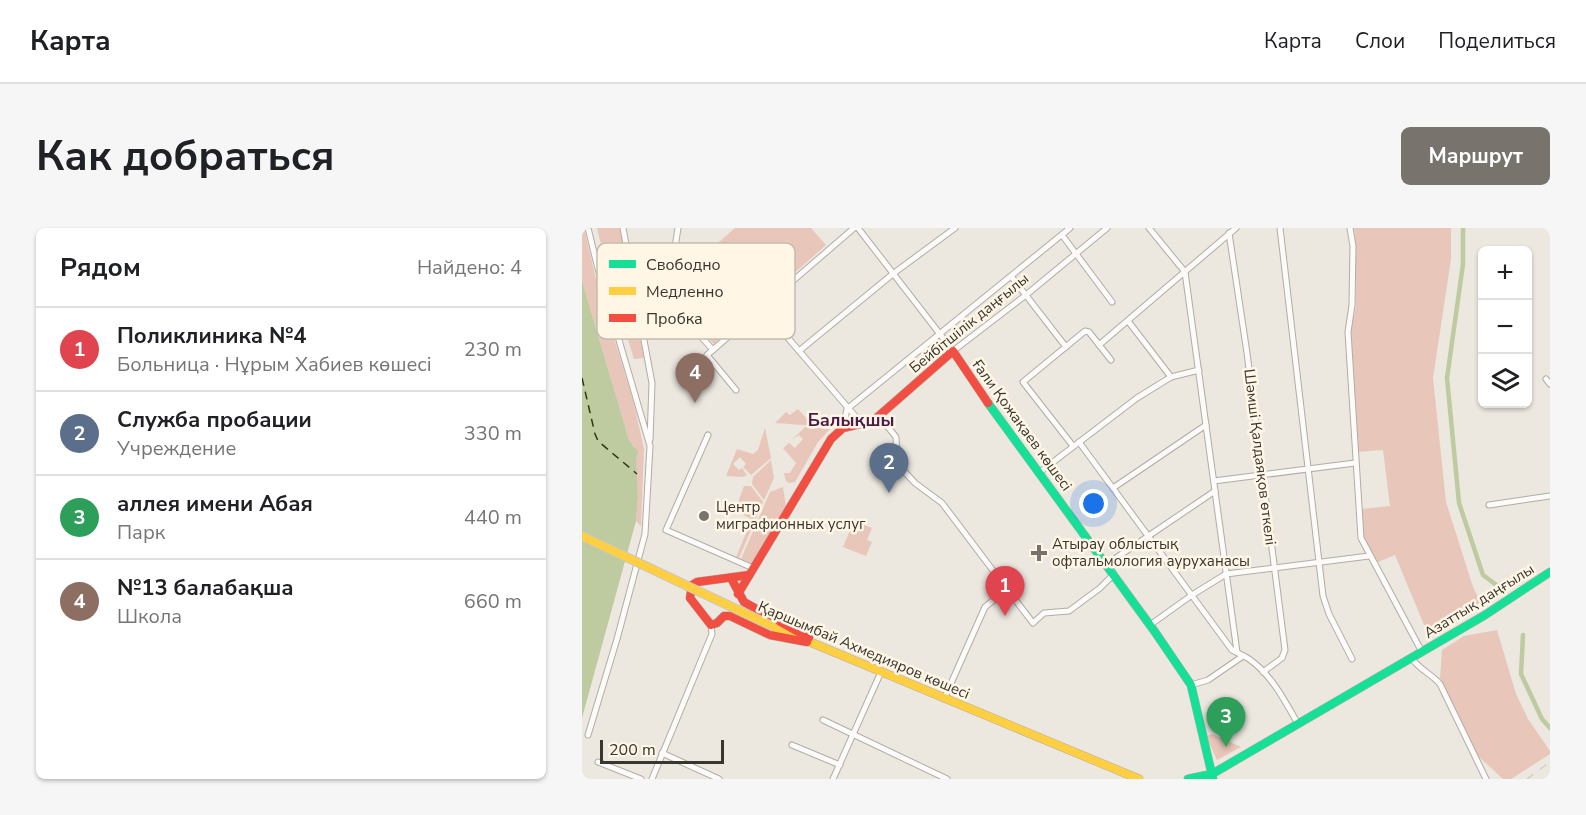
<!DOCTYPE html>
<html lang="ru">
<meta charset="utf-8">
<style>
:root{--surface:#fff;--page:#f6f6f6;--text:#202124;--muted:#757577;--line:#e0e0e0;--accent:#78746d}
body{margin:0;font-family:"Nunito Sans",sans-serif;background:var(--page);color:var(--text)}
.controls{position:absolute;right:18px;top:18px;display:grid;overflow:hidden;border-radius:9px;box-shadow:0 2px 4px #0004}
.controls button{width:54px;height:54px;display:grid;place-items:center;padding:0;border:0;border-bottom:2px solid var(--line);background:var(--surface);color:var(--text);font:30px sans-serif}
.scale{position:absolute;left:18px;bottom:15px;width:124px;box-sizing:border-box;padding-left:6px;border:3px solid #393630;border-top:0;font-size:16px;line-height:21px;white-space:nowrap;color:#393630;-webkit-text-stroke:4px #fff6e6;paint-order:stroke}
.you{position:absolute;left:512px;top:276px;width:21px;height:21px;margin:-15px;border:4px solid #fff;border-radius:50%;background:#1a73e8;box-shadow:0 0 0 9px #1a73e833}
.badge{display:grid;place-items:center;width:39px;height:39px;border-radius:50%;background:var(--accent);color:#fff;font-size:20px;font-weight:700}
.pin{position:absolute;translate:-50% -50px;filter:drop-shadow(0 2px 3px #0008)}
.pin::after{content:'';position:absolute;top:32px;width:21px;height:18px;background:inherit;clip-path:polygon(0 0,100% 0,50% 100%)}
.list{margin:0;padding:0;list-style:none}
h2{display:flex;justify-content:space-between;align-items:center;height:78px;margin:0;padding:0 24px;font-size:26px}
h2 small{font-size:20px;font-weight:400;color:var(--muted)}
.list li{display:grid;grid-template-columns:39px 1fr auto;gap:18px;align-items:center;box-sizing:border-box;height:84px;padding:0 24px;border-top:2px solid var(--line)}
.list b{display:block;font-size:22px;white-space:nowrap}
.list p{margin:0;font-size:20px;white-space:nowrap;color:var(--muted)}
.list em{font-size:20px;font-style:normal;color:var(--muted)}
.icon{flex:none;width:33px;height:33px;fill:none;stroke:currentColor;stroke-width:2;stroke-linecap:round;stroke-linejoin:round}
.map{position:relative;flex:none;width:968px;height:551px;overflow:hidden;border-radius:9px}
header{display:flex;align-items:center;gap:36px;box-sizing:border-box;height:84px;padding:0 30px;background:var(--surface);border-bottom:2px solid var(--line)}
header strong{font-size:28px}
nav{display:flex;gap:33px;margin-inline-start:auto;font-size:21px}
.intro{display:flex;align-items:center;justify-content:space-between;box-sizing:border-box;height:144px;padding:0 36px}
h1{margin:0;font-size:42px}
.button{padding:15px 27px;border-radius:9px;background:var(--accent);color:#fff;font-size:21px;font-weight:700}
main{display:flex;gap:36px;padding:0 36px}
aside{flex:1;background:var(--surface);border-radius:9px;box-shadow:0 2px 4px #0004}
.map>svg:first-child{display:block}
</style>
<header>
<strong>Карта</strong>
<nav><a>Карта</a><a>Слои</a><a>Поделиться</a></nav>
</header>
<div class="intro"><h1>Как добраться</h1><a class="button">Маршрут</a></div>
<main>
<aside>
<h2>Рядом<small>Найдено: 4</small></h2>
<ul class="list">
<li><span class="badge" style="background:#e0444e">1</span><div><b>Поликлиника №4</b><p>Больница · Нұрым Хабиев көшесі</p></div><em>230 m</em></li>
<li><span class="badge" style="background:#5c6f8a">2</span><div><b>Служба пробации</b><p>Учреждение</p></div><em>330 m</em></li>
<li><span class="badge" style="background:#2e9e5b">3</span><div><b>аллея имени Абая</b><p>Парк</p></div><em>440 m</em></li>
<li><span class="badge" style="background:#8d6e63">4</span><div><b>№13 балабақша</b><p>Школа</p></div><em>660 m</em></li>
</ul>
</aside>
<div class="map">
<svg width="968" height="551" viewBox="0 0 968 551">
<rect width="100%" height="100%" fill="#ece7df"/>
<g fill="#e8c6b9">
<polygon points="0,0 2,0 13,47 52,176 62,221 59,298 54,293 56,270 53,219 47,212 0,53"/>
<polygon points="15,0 38,0 62,130 52,131 26,46"/>
<polygon points="153,0 229,0 244,17 132,116 101,84 97,49"/>
<polygon points="772,0 869,0 869,31 851,150 864,274 891,359 901,379 877,393 845,404 813,327 796,334 781,311 780,281 808,278 801,222 775,224 769,101 774,79 774,18"/>
<path d="M216 181C222 188 229 196 238 197L248 189 254 195 250 199 193 195 204 184 208 187Z"/>
<polygon points="223,199 248,201 236,214 213,254 207,255 204,253 202,245 208,245 214,235 201,220 207,215 213,220 221,211 217,207 210,212"/>
<polygon points="183,200 189,230 169,247 161,239 164,236 158,229 151,236 157,242 160,240 165,247 161,249 144,248 155,221 171,226 176,222"/>
<polygon points="189,232 192,250 182,272 170,256 171,249"/>
<polygon points="162,258 169,258 181,274 157,330 154,329 170,291 153,283"/>
<polygon points="201,259 204,279 171,336 159,331 188,264"/>
<polygon points="272,293 290,300 285,312 290,314 284,328 261,319"/>
<polygon points="915,402 934,466 946,491 968,523 968,526 929,551 921,551 896,528 858,450 860,422 882,408"/>
<polygon points="630,506 659,519 635,532 624,508"/>
</g>
<polygon fill="#becba1" points="0,53 47,212 56,224 54,230 56,270 54,293 0,490"/>
<g fill="none" stroke-linecap="round" stroke-linejoin="round">
<g stroke="#becba1" stroke-width="4.5">
<polyline points="881,0 881,36 865,150 877,275 901,347 917,359"/>
<polyline points="941,407 939,446 960,491 968,500"/>
</g>
<polyline stroke="#2c390f" stroke-width="1.5" stroke-dasharray="8 6" stroke-linecap="butt" points="0,150 13,206 16,213 55,246"/>
<g stroke="#b1ada6" stroke-width="7">
<g id="street">
<polyline points="41,0 70,155 68,212"/>
<polyline points="96,0 92,26 99,86 131,122"/>
<polyline points="276,0 371,123 444,67 525,0"/>
<polyline points="567,0 603,44 655,424"/>
<polyline points="698,0 741,368 747,386 770,431"/>
<polyline points="768,0 771,18 770,77 766,104 779,310 840,424"/>
<polyline points="647,5 665,125 703,422 700,430 681,444"/>
<polyline points="480,7 530,74"/>
<polyline points="429,48 484,119"/>
<polyline points="181,81 280,196"/>
<polyline points="546,93 589,149"/>
<polyline points="517,117 654,0"/>
<polyline points="217,123 312,45 373,0"/>
<polyline points="964,151 968,156"/>
<polyline points="154,162 125,127 272,0"/>
<polyline points="297,188 314,209 315,228 320,241 333,255 360,275 425,361"/>
<polyline points="261,200 265,181 488,0"/>
<polyline points="126,207 84,302 171,340"/>
<path d="M497 214 650 422C655 425 661 427 667 431 689 446 703 473 716 496"/>
<polyline points="491,218 441,154 503,103 507,104 529,132"/>
<polyline points="458,244 555,170 589,149 617,142"/>
<polyline points="632,253 773,235"/>
<polyline points="531,260 624,197"/>
<polyline points="907,277 968,268"/>
<polyline points="525,336 633,263"/>
<polyline points="568,397 610,367 644,346 787,328"/>
<path d="M830 430C836 441 850 446 858 456L904 551"/>
<polyline points="609,457 626,452 661,428"/>
<polyline points="362,471 403,379 425,361 451,395 462,385 487,383 518,360 532,346"/>
<polyline points="241,492 365,551"/>
<polyline points="6,507 35,411 63,306 68,218 15,37 6,0"/>
<polyline points="210,517 258,537"/>
<polyline points="80,525 137,551"/>
<polyline points="16,534 59,551"/>
<polyline points="70,551 130,406 129,397"/>
<polyline points="251,551 299,444"/>
</g>
</g>
<g stroke="#b1ada6" stroke-width="9">
<g id="fast">
<polyline points="406,175 573,404 609,457 631,551"/>
<polyline points="606,551 630,546 903,387 968,344"/>
</g>
</g>
<g stroke="#b1ada6" stroke-width="9">
<polyline id="slow" points="192,399 557,551"/>
</g>
<g stroke="#b1ada6" stroke-width="9">
<g id="jam">
<polyline points="167,347 115,354 110,357 108,370 129,397 135,395 142,388 148,388 188,407 225,414"/>
<polyline points="149,350 162,374 227,410"/>
<polyline points="156,366 249,211 261,200 291,193 371,123 406,175"/>
</g>
</g>
<use href="#street" stroke="#fcfbfa" stroke-width="5"/>
<use href="#fast" stroke="#16e098" stroke-width="8"/>
<use href="#slow" stroke="#ffcf43" stroke-width="8"/>
<use href="#jam" stroke="#f24e42" stroke-width="8"/>
<polyline stroke="#d0cecc" stroke-width="1.5" stroke-dasharray="8 8" stroke-linecap="butt" points="945,551 968,534"/>
<g stroke="#c9c6c3" stroke-width="10" stroke-linecap="butt">
<polyline id="slow-bridge" points="0,308 192,399"/>
</g>
<use href="#slow-bridge" stroke="#ffcf43" stroke-width="8"/>
</g>
<g fill="#78746d" stroke="#fff6e6" stroke-width="2">
<circle cx="122" cy="288" r="6"/>
<path d="M454 316h6v6h6v6h-6v6h-6v-6h-6v-6h6z"/>
</g>
<g text-anchor="middle" dominant-baseline="central" stroke-width="5" stroke-linejoin="round" paint-order="stroke">
<g font-size="15" fill="#393630" stroke="#fff6e6">
<text transform="translate(387 95) rotate(-39)">Бейбітшілік даңғылы</text>
<text transform="translate(440 197) rotate(54)">Ғали Қожақаев көшесі</text>
<text transform="translate(678 229) rotate(83)">Шәмші Қалдаяқов өткелі</text>
<text transform="translate(897 373) rotate(-32)">Азаттық даңғылы</text>
<text transform="translate(282 422) rotate(23)">Қаршымбай Ахмедияров көшесі</text>
</g>
<g font-size="15" fill="#393630" stroke="#fff6e6" text-anchor="start">
<text x="134" y="279">Центр<tspan x="134" dy="17">миграфионных услуг</tspan></text>
<text x="470" y="316">Атырау облыстық<tspan x="470" dy="17">офтальмология ауруханасы</tspan></text>
</g>
<g font-size="18" font-weight="bold" fill="#4d1a48" stroke="#fff6e6">
<text x="269" y="192">Балықшы</text>
</g>
</g>
<rect x="15" y="15" width="198" height="96" rx="9" fill="#fff6e6" stroke="#c4bcaf" stroke-width="1.5"/>
<rect x="27" y="32" width="27" height="8" fill="#16e098"/>
<rect x="27" y="59" width="27" height="8" fill="#ffcf43"/>
<rect x="27" y="86" width="27" height="8" fill="#f24e42"/>
<g font-size="16" fill="#393630">
<text x="64" y="42">Свободно</text>
<text x="64" y="69">Медленно</text>
<text x="64" y="96">Пробка</text>
</g>
</svg>
<div class="controls">
<button>+</button>
<button>−</button>
<button><svg class="icon" aria-label="layers" viewBox="0 0 24 24"><path d="M12 4l9 5-9 5-9-5zM3 14l9 5 9-5"/></svg></button>
</div>
<div class="scale">200 m</div>
<div class="you"></div>
<div class="pin badge" style="left:423px;top:388px;background:#e0444e">1</div>
<div class="pin badge" style="left:307px;top:265px;background:#5c6f8a">2</div>
<div class="pin badge" style="left:644px;top:519px;background:#2e9e5b">3</div>
<div class="pin badge" style="left:113px;top:175px;background:#8d6e63">4</div>
</div>
</main>
